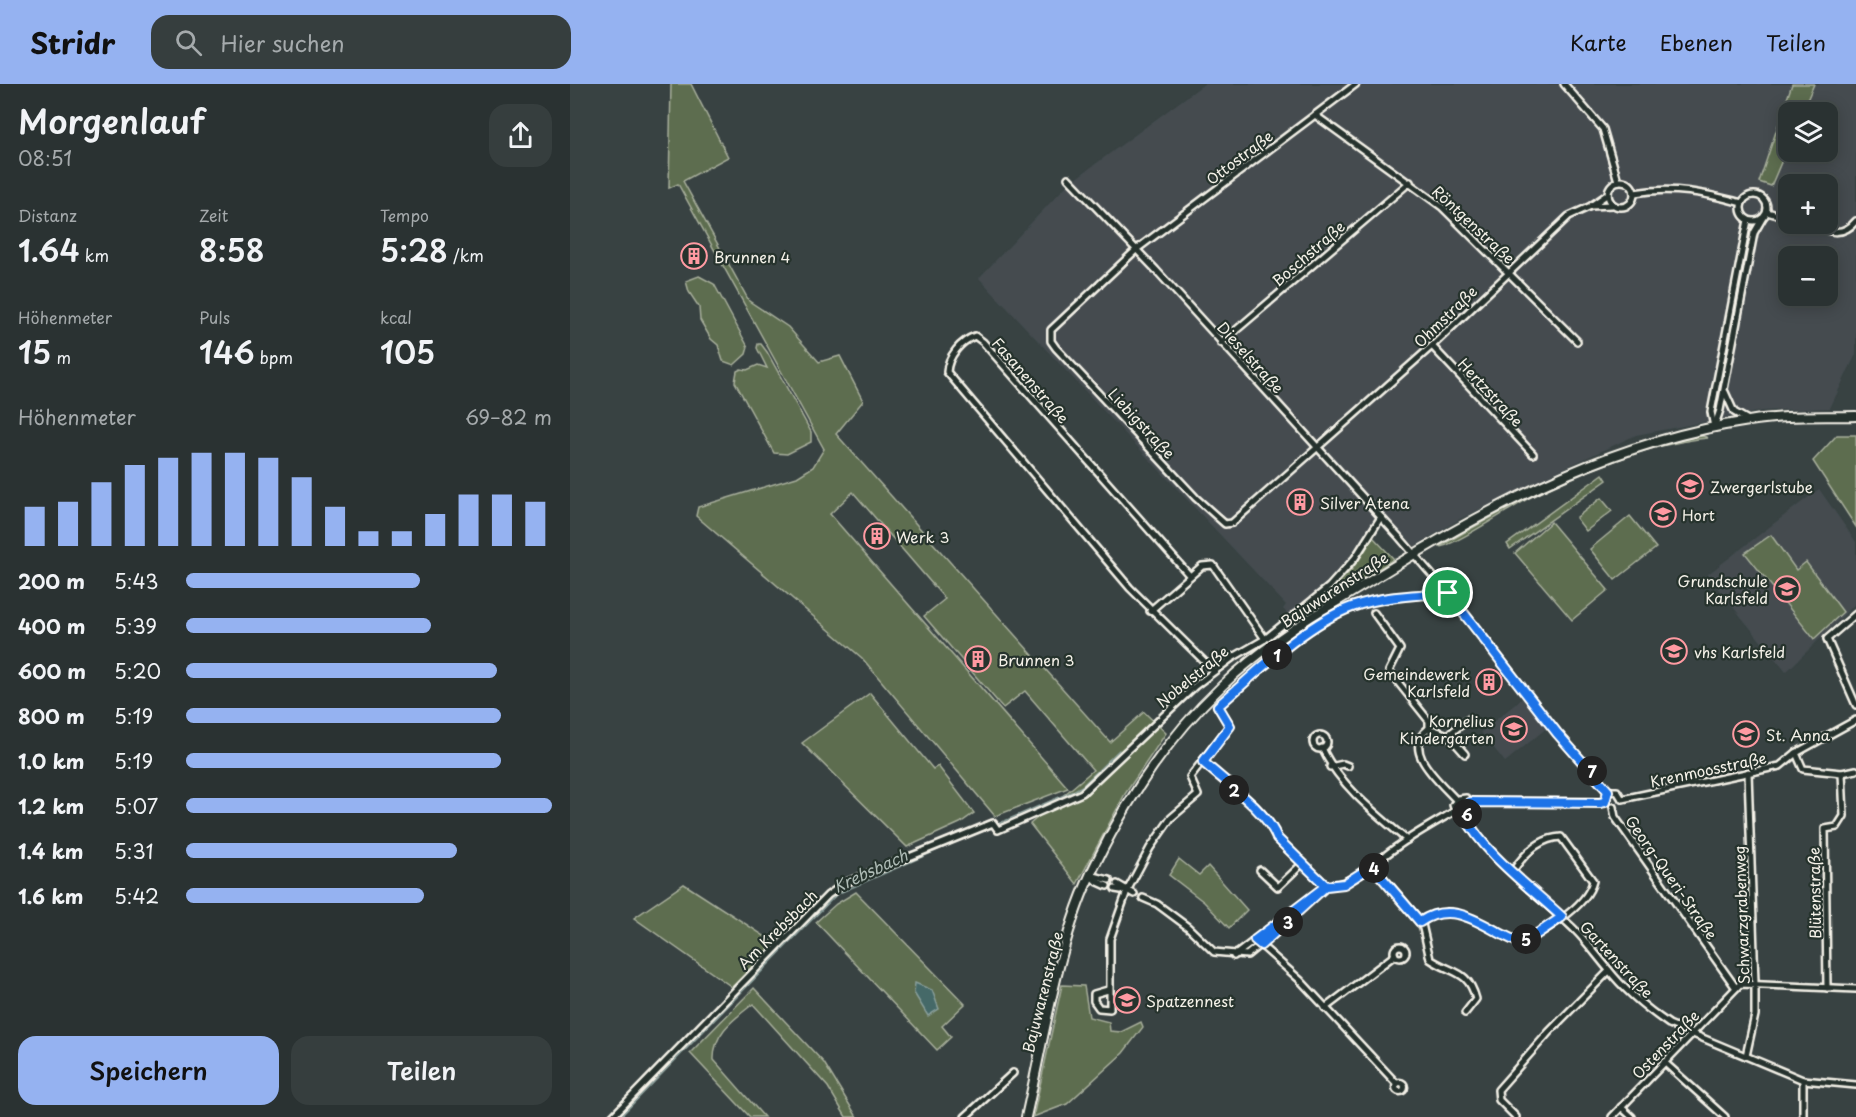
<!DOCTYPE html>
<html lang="de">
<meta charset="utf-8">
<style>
:root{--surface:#2a3232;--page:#363e3e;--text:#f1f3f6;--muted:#a5aaac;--line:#464d4d;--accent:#95b2f1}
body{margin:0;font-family:"Playpen Sans",sans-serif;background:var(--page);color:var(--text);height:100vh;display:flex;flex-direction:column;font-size:22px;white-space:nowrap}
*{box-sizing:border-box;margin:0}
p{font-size:20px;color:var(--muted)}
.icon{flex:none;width:33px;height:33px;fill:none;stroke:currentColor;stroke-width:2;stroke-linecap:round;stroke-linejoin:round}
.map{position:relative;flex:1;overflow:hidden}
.sheet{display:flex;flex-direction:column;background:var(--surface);width:570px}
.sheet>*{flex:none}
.fabs{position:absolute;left:1208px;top:18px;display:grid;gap:12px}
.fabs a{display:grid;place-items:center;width:60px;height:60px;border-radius:12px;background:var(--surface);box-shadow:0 3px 15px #0003,0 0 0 2px var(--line);font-size:30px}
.pin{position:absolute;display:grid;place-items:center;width:51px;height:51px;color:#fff;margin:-26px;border:3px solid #fff;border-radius:50%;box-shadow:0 2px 6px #0007}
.km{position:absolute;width:30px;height:30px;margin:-15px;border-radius:50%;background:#222;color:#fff;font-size:16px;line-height:30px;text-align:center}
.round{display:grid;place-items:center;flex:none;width:63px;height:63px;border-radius:18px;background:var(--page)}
.head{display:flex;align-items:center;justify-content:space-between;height:102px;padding:0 18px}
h1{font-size:33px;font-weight:600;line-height:45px}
.stats{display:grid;grid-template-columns:repeat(3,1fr);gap:9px;height:102px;padding:6px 18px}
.stats div{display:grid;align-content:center}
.stats b{font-size:30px;font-weight:600}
.stats small{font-size:16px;font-weight:400}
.stats p{font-size:16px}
.chart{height:168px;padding:12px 18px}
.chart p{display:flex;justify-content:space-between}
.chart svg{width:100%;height:108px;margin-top:6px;stroke:var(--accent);stroke-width:6}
.primary-button{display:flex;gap:12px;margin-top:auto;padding:12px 18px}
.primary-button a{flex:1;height:69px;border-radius:18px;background:var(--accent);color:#111;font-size:24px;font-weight:600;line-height:69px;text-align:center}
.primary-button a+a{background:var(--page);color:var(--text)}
ul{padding:0 18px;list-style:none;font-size:20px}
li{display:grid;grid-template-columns:96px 72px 1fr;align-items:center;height:45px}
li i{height:15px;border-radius:8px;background:var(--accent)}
header{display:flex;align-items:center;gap:36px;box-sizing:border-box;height:84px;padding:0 30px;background:var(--accent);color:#111}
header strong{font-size:28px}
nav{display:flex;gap:33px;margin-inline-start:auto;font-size:21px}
.search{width:420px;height:54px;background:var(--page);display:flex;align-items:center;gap:15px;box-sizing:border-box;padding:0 21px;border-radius:18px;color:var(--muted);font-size:22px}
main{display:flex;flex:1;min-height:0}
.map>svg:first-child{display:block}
</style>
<header>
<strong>Stridr</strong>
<div class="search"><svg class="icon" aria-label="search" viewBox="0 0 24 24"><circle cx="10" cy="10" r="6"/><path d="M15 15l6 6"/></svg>Hier suchen</div>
<nav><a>Karte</a><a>Ebenen</a><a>Teilen</a></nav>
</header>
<main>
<section class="sheet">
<div class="head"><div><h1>Morgenlauf</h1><p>08:51</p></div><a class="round"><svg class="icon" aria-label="share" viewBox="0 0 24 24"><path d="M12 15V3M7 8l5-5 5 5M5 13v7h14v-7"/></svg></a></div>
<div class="stats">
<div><p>Distanz</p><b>1.64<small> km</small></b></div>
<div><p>Zeit</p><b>8:58</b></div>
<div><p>Tempo</p><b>5:28<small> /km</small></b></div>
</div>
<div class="stats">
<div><p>Höhenmeter</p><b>15<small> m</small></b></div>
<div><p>Puls</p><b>146<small> bpm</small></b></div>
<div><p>kcal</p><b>105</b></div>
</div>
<div class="chart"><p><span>Höhenmeter</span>69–82 m</p>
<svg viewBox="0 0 160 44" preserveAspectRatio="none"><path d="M5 44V28M15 44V26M25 44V18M35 44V11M45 44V8M55 44V6M65 44V6M75 44V8M85 44V16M95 44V28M105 44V38M115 44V38M125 44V31M135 44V23M145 44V23M155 44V26"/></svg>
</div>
<ul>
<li><b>200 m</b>5:43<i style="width:64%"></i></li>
<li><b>400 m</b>5:39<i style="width:67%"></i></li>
<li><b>600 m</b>5:20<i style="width:85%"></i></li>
<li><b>800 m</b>5:19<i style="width:86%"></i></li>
<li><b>1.0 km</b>5:19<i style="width:86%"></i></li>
<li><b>1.2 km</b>5:07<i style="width:100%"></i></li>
<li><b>1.4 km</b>5:31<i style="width:74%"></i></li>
<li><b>1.6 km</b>5:42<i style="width:65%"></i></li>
</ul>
<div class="primary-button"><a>Speichern</a><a>Teilen</a></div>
</section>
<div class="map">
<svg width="1286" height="1033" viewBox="0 0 1286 1033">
<rect width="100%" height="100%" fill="#384242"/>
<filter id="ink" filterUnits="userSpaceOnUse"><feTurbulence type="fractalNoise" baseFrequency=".0167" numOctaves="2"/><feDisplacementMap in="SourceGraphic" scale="12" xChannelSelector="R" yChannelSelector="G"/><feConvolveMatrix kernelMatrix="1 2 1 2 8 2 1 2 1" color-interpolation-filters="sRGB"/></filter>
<g filter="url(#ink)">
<g fill="#444c50" fill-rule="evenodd">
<path d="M634 0H1286V270L1260 324 1192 327 1066 351 975 393 890 435 845 462 810 426 773 482 720 532 713 525 716 521 409 194 497 101ZM1218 28H1257V68H1218ZM1218 100H1257V140H1218ZM1218 172H1257V212H1218Z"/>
<polygon points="1249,405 1286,458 1286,519 1216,588 1137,491"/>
<polygon points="954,613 978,643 935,678 911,648"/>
</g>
<g fill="#5d6d4f" stroke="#a8af9c" stroke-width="1.5">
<polygon points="101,0 121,0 158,73 113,97 179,217 218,243 249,278 270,272 293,317 266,350 540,658 574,628 596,649 555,710 507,800 460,740 523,686 455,607 433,624 354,532 375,515 283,408 260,430 498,704 425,732 292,574 126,432 128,423 227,393 243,383 254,365 108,100 99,104"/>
<polygon points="1222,0 1244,0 1232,28 1218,28 1218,62 1201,102 1189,98"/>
<polygon points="129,192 144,200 178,263 176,270 164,281 153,277 148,261 141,255 130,236 129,223 119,208 116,197"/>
<polygon points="188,260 191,260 197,268 241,348 241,358 217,370 204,369 165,298 167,287 171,285 177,286 188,281 197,284 187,264"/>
<polygon points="1267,351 1286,351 1286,443 1243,377"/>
<path d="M1133 352 1138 354C1081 359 1012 387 961 413 942 423 884 462 869 463 934 425 999 391 1071 368 1091 362 1113 354 1133 352Z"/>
<polygon points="1033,390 1037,396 940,465 937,460"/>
<polygon points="1031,414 1042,427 1016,447 1006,434"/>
<polygon points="1060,432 1086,464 1045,496 1020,465"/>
<polygon points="981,438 1038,506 1002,536 945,469"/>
<polygon points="1201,451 1226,486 1236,478 1273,528 1244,555 1175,469"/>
<polygon points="802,452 824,475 743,526 783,484"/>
<polygon points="300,609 363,685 368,682 404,729 390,739 337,763 232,659"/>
<polygon points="609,775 629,791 638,782 677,826 659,844 634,818 599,791"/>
<polygon points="114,800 205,859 162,903 64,834"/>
<polygon points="286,808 395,920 372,942 381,953 367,966 246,838 266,820"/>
<polygon points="492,901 514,902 519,933 539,938 540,947 551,948 571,938 573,943 553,969 497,1020 463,1033"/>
<path d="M184 904 254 979 287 1033H276L258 1003 183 920C164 935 143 949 144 976L194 1033H180L120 969Z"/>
</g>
<polygon fill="#446968" stroke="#8a9f9b" stroke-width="1.5" points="345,899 362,906 369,925 358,932 344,909"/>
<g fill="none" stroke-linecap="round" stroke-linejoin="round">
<polyline stroke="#8a9f9b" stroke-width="1.5" points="50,1033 267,810 501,708 512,702 549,666"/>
<polyline stroke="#545c5b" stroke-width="5" stroke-dasharray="5 2.5" stroke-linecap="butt" points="801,524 804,529"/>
<g stroke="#f4f1e8" stroke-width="10">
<g id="minor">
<polyline points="786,0 567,165 481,246 481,257 486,264 626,414 655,440 662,439 862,262 999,132 1021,122 1042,121"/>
<polyline points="994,0 1033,45 1048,97"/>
<polyline points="745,31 872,123 1007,257"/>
<polyline points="498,94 586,186 830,454 888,521 987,649 1038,707"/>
<circle cx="1051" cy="110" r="13"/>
<path d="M1064 109C1103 102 1135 109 1172 119"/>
<circle cx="1184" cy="124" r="13"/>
<polyline points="1022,121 1038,110"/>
<polyline points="1197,128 1218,134"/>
<path d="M1236 140C1256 146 1271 155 1286 137"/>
<polyline points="651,259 840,98"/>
<polyline points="862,262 963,370"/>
<polyline points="1155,308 1164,328 1178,336"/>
<polyline points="1144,343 1141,328 1178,136"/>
<polyline points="1144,344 1150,326 1184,149 1192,135"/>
<path d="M620 492 413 258 405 252C391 257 378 272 377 288L560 504 644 587"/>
<polyline points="580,527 632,482 643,481 695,555"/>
<path d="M804 529 830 565 819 587 859 637V644C830 666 869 697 886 716"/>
<polyline points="1286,530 1257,555 1286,621"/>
<polyline points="859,644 878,651 895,670"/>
<polyline points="878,651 899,635"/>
<circle cx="750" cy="658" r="7"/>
<path d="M752 664C769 701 806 730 837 756"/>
<polyline points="1226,669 1233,685 1272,689 1286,686"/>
<path d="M633 678C656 699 697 725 707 754L756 802"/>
<polyline points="760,683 773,680 778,682"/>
<polyline points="1038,707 1047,707 1052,715"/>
<polyline points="1052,715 1210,682 1226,669 1286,636"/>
<polyline points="900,718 1035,718"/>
<polyline points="1043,723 1045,733 1166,904"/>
<polyline points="885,727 883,721 888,715 896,714 900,718"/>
<path d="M894 731C915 772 971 813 1005 846 1017 858 1027 872 1038 885 1055 907 1077 925 1099 940L1233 996 1286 1001"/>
<polyline points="894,731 900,726 900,718"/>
<path d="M802 781 852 840 860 875C882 890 898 885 906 915L895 929"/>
<polyline points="690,786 708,803 732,780"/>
<polyline points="520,791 526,797 537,802"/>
<polyline points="520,791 539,796"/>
<polyline points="547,800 564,810"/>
<polyline points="545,805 557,807"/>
<polyline points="573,814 587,820 618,843 644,868 677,871 724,833 728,825"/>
<path d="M850 838C884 813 914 844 946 857 971 851 1017 823 1023 797L991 753C970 754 954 770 943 787"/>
<polyline points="685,856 730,896 827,1000"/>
<circle cx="830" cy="868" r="6"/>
<path d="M664 872 756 802C788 799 803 779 828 762 846 749 866 738 885 727"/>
<polyline points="1257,904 1255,745 1267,743 1274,732 1272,689"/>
<path d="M538 906 524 910V917L529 924 540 925V855L557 807 580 764 601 734 628 711 620 693 660 642 648 622C685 590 736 540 782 523 812 512 847 511 878 509"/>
<polyline points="755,924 825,871"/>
<polyline points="1176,972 1185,931 1185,899 1178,688"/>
<polyline points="1094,978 1155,1033"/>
<circle cx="830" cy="1003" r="4.5"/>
<polyline points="1051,1023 1062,1033"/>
<polyline points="42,1033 258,811 275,799 423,739 428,746 512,709 625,602 662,574 695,555 759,503 785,474 811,433"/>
<polyline points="395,1033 443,989"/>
<polyline points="946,1033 929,1016 928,1006 979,948 1039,887"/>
<polyline points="1042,1033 1170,900 1286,905"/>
<polyline points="1233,1033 1233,996"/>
</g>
</g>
<g stroke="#f4f1e8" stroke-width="12">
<path id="secondary" d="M456 1033C474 954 489 852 525 781 557 715 599 652 652 602 702 554 765 519 823 483 934 415 1049 356 1179 337 1214 331 1250 333 1286 332"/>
</g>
<use href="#minor" stroke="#26332d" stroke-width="5"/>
<use href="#secondary" stroke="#26332d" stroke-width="8"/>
</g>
</g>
<g fill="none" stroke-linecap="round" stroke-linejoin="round" filter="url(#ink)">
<g stroke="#fff" stroke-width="12">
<path id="route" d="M878 509C847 511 812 512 782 523 735 540 685 590 648 622L660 642 633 678C655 698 697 727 707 754L756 802 691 861 685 856 756 802 774 800 802 782 850 838C884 814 915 844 946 857L964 852 992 833C959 802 915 771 894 731L900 726V718L1030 719 1035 718 1038 707 987 649 878 509"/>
</g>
<use href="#route" stroke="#1a73e8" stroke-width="8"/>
</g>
<defs>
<g id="building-ring" transform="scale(1.35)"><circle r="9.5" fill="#26332d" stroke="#ff9aa2" stroke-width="1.5"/><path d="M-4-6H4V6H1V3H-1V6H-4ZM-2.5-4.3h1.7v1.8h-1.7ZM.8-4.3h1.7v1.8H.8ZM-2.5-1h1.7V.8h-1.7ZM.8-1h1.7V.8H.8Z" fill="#ff9aa2"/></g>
<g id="school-ring" transform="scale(1.35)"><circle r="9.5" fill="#26332d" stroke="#ff9aa2" stroke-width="1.5"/><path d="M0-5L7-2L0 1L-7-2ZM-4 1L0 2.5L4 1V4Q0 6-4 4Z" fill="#ff9aa2"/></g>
</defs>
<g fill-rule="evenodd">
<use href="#building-ring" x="124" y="172"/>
<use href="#school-ring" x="1120" y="402"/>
<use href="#building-ring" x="730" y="418"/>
<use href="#school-ring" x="1093" y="430"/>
<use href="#building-ring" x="307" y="452"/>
<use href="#school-ring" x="1217" y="505"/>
<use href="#school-ring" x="1104" y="567"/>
<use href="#building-ring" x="408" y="575"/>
<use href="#building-ring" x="919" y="598"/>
<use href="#school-ring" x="944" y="645"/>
<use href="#school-ring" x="1176" y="650"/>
<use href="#school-ring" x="557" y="916"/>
</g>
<g text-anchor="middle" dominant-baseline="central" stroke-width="4.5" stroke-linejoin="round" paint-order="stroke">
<g font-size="15" fill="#f4f1e8" stroke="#26332d">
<text transform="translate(669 73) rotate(-37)">Ottostraße</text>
<text transform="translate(904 140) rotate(43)">Röntgenstraße</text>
<text transform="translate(738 169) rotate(-41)">Boschstraße</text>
<text transform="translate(875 232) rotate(-44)">Ohmstraße</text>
<text transform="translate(681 273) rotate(48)">Dieselstraße</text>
<text transform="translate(461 296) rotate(49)">Fasanenstraße</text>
<text transform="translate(921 308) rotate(47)">Hertzstraße</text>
<text transform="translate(572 339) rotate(47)">Liebigstraße</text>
<text transform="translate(764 505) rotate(-33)">Bajuwarenstraße</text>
<text transform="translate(622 592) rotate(-39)">Nobelstraße</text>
<text transform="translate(1138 685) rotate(-12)">Krenmoosstraße</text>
<text transform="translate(1102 793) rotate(55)">Georg-Queri-Straße</text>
<text transform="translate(1244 809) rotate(-91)">Blütenstraße</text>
<text transform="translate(1171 831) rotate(-92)">Schwarzgrabenweg</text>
<text transform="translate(207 845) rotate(-45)">Am Krebsbach</text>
<text transform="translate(1047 875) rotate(47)">Gartenstraße</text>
<text transform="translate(472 908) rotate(-76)">Bajuwarenstraße</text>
<text transform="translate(1095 960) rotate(-46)">Ostenstraße</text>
</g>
<g font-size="15" fill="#f4f1e8" stroke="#26332d" text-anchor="start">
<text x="144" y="172">Brunnen 4</text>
<text x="1140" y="402">Zwergerlstube</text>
<text x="750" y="418">Silver Atena</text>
<text x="1112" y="430">Hort</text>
<text x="326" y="452">Werk 3</text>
<text x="1198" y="496" text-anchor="end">Grundschule<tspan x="1198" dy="17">Karlsfeld</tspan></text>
<text x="1124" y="567">vhs Karlsfeld</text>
<text x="428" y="575">Brunnen 3</text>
<text x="900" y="589" text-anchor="end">Gemeindewerk<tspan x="900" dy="17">Karlsfeld</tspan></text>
<text x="924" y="636" text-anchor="end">Kornelius<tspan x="924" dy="17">Kindergarten</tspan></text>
<text x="1196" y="650">St. Anna</text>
<text x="576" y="916">Spatzennest</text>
</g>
<g font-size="16" font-style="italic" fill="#aebbb5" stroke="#26332d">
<text transform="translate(300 786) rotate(-25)">Krebsbach</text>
</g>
</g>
</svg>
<div class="fabs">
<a><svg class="icon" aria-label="layers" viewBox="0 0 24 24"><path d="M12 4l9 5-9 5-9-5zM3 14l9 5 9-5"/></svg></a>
<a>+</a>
<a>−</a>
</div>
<div class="pin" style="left:878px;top:509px;background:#1e9e55"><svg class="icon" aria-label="arrive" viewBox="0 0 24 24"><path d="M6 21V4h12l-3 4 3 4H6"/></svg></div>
<b class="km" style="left:707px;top:571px">1</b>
<b class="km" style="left:664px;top:706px">2</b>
<b class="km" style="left:718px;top:838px">3</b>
<b class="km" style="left:804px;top:784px">4</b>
<b class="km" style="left:956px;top:855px">5</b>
<b class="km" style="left:897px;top:730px">6</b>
<b class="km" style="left:1022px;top:687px">7</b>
</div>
</main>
